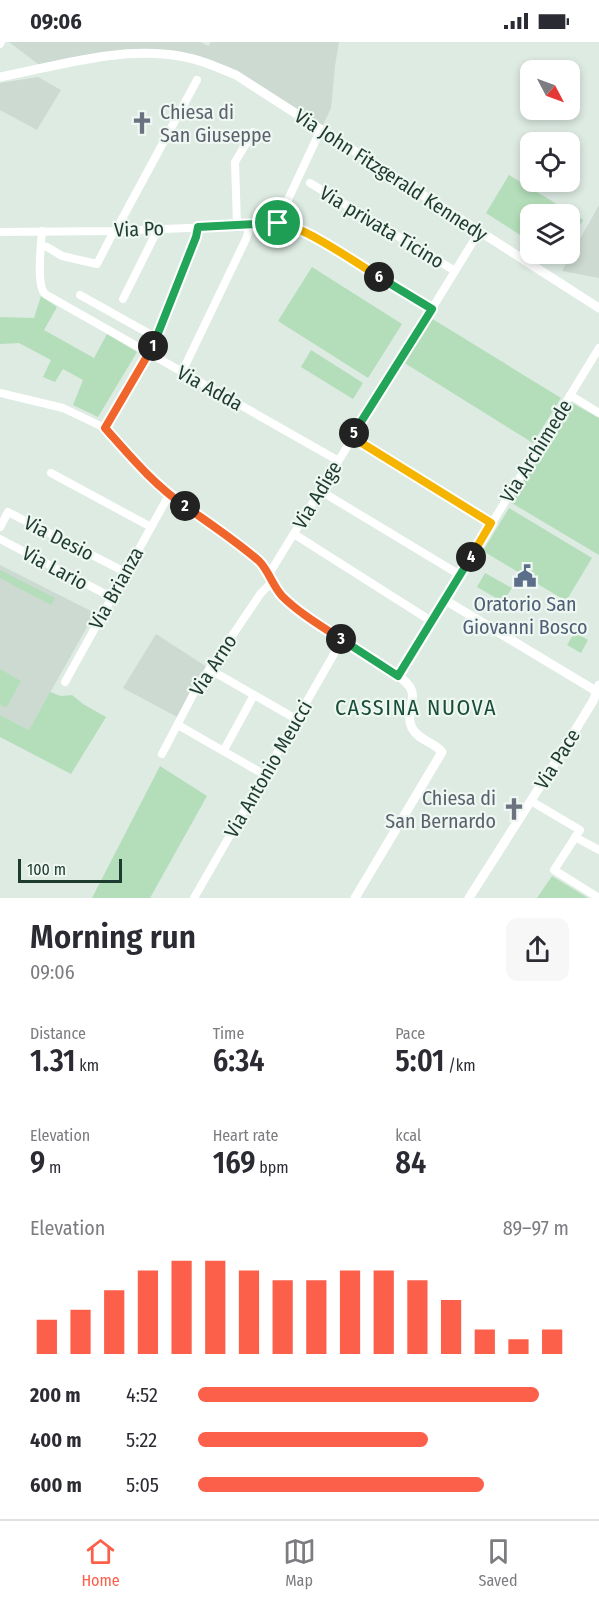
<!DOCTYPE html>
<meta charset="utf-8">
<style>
:root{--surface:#fff;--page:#f7f7f7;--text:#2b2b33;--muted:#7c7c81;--line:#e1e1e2;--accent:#fc604a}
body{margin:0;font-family:"Fira Sans Condensed",sans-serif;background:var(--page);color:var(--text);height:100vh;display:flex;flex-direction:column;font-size:22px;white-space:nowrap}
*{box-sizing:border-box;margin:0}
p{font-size:20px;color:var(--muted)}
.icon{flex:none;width:33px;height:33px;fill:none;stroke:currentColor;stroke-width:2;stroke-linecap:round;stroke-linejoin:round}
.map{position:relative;height:856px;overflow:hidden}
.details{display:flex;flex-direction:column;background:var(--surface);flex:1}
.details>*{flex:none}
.needle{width:39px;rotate:131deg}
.fabs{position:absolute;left:520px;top:18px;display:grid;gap:12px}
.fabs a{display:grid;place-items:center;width:60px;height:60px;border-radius:12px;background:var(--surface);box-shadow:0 3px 9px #0003;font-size:30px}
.scale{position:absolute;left:18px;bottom:15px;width:104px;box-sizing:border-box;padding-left:6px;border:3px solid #1e3b30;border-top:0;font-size:16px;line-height:21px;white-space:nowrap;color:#1e3b30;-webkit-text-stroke:4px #eef7f1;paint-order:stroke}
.pin{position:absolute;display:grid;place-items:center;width:51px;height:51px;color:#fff;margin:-26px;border:3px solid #fff;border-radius:50%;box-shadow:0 2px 6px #0007}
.km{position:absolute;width:30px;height:30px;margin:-15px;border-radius:50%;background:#222;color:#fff;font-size:16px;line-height:30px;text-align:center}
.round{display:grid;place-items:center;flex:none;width:63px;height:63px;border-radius:12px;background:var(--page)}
.head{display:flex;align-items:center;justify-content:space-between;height:102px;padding:0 30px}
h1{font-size:33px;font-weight:600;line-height:45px}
.figures{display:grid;grid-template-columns:repeat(3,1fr);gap:9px;height:102px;padding:6px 30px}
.figures div{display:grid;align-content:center}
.figures b{font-size:30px;font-weight:600}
.figures small{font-size:16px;font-weight:400}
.figures p{font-size:16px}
.chart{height:168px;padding:12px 30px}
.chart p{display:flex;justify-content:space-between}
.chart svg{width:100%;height:108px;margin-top:6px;stroke:var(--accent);stroke-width:6}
ul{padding:0 30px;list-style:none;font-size:20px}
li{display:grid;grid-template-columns:96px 72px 1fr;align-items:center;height:45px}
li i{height:15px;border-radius:8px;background:var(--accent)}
.status{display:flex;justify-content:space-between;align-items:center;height:42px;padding:0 30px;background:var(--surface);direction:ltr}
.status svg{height:16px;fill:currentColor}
.tabs{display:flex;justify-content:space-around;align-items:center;height:84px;border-top:2px solid var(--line);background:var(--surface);font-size:16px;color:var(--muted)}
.tabs a{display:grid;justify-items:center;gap:3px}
.tabs .on{color:var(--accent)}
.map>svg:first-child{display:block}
</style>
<div class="status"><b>09:06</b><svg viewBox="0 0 49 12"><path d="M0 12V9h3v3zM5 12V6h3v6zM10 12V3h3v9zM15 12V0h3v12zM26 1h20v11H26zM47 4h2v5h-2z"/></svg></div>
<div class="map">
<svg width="599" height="856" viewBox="0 0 599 856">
<rect width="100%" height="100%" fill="#ddebe3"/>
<g fill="#ccdad2">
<polygon points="9,0 201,0 208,4 211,0 339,0 335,24 331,66 321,87 205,20 148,10 42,25"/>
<polygon points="38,35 61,48 37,88 0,68 0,41"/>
<polygon points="599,163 599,236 562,229 589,181"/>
<polygon points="0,523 95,571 29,688 0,673"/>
<polygon points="156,592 207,625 179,676 123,646"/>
</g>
<g fill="#b4deba">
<polygon points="509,133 583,178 570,199 570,172 531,172 531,200 486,171"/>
<polygon points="312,225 402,282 368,336 278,279"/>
<polygon points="41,254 57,265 44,288 94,316 107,292 137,310 98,375 73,363 83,338 63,327 55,340 43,335 51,318 19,301 0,302 0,275 34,276"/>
<polygon points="431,276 561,356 533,401 403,320"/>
<polygon points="311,308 363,341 353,357 301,325"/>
<polygon points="572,361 599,376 599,513 510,460"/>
<polygon points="509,466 592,516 566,559 483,509"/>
<polygon points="0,528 55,556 51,563 0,536"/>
<polygon points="485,531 512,546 503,560 477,545"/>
<polygon points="575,590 588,598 581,611 567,603"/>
<polygon points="0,627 21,639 6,666 0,662"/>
<polygon points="50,650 61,654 72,653 83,662 106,675 71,732 0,695 0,673 29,688"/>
<polygon points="160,724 207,754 150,856 92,856"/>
<polygon points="552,834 588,856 537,856"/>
</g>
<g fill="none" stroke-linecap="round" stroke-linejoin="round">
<g stroke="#fff" stroke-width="8">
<polyline points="0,2 1,0"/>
<polyline points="310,141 455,229"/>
<polyline points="277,181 321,87"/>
<polyline points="237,183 235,120 253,90"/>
<polyline points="116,188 197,38"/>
<path d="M42 189C41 203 36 243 45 252L337 418"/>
<polyline points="0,190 114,189 285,182 311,194 432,267"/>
<polyline points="41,204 47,205 62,214 97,222 114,189"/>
<polyline points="80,253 157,296"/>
<polyline points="123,257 158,187"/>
<polyline points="182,330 246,197 251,182"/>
<polyline points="0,351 63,366 105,386 140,424 169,453 244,506 261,521 281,553 299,568 398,634"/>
<polyline points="570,353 599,371"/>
<polyline points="105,386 149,312 196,195 198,185"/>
<polyline points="352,395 491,481"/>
<polyline points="51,431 151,485"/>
<polyline points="319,448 460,533"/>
<polyline points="0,485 8,470 125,530"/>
<polyline points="294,492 431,579"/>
<polyline points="0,497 111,555"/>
<polyline points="269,532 479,190"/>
<polyline points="445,558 599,306"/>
<polyline points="209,627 296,677"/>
<polyline points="65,640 169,453"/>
<polyline points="178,683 265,733"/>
<polyline points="224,708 254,653"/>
<polyline points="162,712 196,647 261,551 272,540"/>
<polyline points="531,759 580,788 554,828 599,856"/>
<polyline points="575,795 599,808"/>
<polyline points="194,856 342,598"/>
</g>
<g stroke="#fff" stroke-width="9">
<path d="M0 35C58 24 120 4 179 14 199 17 217 25 236 33L599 266"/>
<path d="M355 856 442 710C434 700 418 698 412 686 402 665 427 653 398 634L445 558 596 649"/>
<polyline points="469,856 565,705 593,659 599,643"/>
</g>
</g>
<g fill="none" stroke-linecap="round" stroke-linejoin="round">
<g stroke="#fff" stroke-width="12">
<polyline id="split-1" points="153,304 196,195 198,185 278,181"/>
</g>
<g stroke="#fff" stroke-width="12">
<path id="split-2" d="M153 304 105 386C130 414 154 443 185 464"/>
</g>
<g stroke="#fff" stroke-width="12">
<path id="split-3" d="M185 464C210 482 236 499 259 519 269 529 272 543 282 554 299 571 321 584 341 597"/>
</g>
<g stroke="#fff" stroke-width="12">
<polyline id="split-4" points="341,597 398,634 471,515"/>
</g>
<g stroke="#fff" stroke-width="12">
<polyline id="split-5" points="354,391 352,395 491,481 471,515"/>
</g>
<g stroke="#fff" stroke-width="12">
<polyline id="split-6" points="354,391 432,267 379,235"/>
</g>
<g stroke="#fff" stroke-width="12">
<path id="split-7" d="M278 181C304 184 355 220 379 235"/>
</g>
<use href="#split-1" stroke="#22a559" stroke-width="8"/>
<use href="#split-2" stroke="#f0652b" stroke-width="8"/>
<use href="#split-3" stroke="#f0652b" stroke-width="8"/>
<use href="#split-4" stroke="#22a559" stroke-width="8"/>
<use href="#split-5" stroke="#f5b400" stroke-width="8"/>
<use href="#split-6" stroke="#22a559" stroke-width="8"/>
<use href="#split-7" stroke="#f5b400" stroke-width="8"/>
</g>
<defs>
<g id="church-bare" transform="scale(1.8)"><path d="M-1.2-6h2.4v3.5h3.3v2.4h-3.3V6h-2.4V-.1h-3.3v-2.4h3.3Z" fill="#6b7280" stroke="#eef7f1" stroke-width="2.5" paint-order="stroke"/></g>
<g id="civic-bare" transform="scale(1.8)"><path d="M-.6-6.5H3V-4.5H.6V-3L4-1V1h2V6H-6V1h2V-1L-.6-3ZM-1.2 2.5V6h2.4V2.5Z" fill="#5c6f8a" stroke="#eef7f1" stroke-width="2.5" paint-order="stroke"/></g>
</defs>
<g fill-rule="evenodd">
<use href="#church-bare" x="142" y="81"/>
<use href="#civic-bare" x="525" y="534"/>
<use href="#church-bare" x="514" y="767"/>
</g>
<g text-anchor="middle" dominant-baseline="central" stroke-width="4.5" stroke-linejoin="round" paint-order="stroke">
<g font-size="20" fill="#5b616d" stroke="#eef7f1" text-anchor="start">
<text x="160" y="70">Chiesa di<tspan x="160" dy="23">San Giuseppe</tspan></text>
<text x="496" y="756" text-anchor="end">Chiesa di<tspan x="496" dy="23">San Bernardo</tspan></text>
</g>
<g font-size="20" fill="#1e3b30" stroke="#eef7f1">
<text transform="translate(391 133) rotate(33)">Via John Fitzgerald Kennedy</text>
<text transform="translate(382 185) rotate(31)">Via privata Ticino</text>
<text transform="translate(139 187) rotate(-2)">Via Po</text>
<text transform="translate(210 346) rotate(29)">Via Adda</text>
<text transform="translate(536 409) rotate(-58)">Via Archimede</text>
<text transform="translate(317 453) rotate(-59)">Via Adige</text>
<text transform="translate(59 496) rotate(27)">Via Desio</text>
<text transform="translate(55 526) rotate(28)">Via Lario</text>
<text transform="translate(116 546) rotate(-61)">Via Brianza</text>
<text transform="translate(213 623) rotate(-57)">Via Arno</text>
<text transform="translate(557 717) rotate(-58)">Via Pace</text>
<text transform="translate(268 727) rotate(-60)">Via Antonio Meucci</text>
</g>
<g font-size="20" fill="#4e5e75" stroke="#eef7f1">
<text x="525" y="562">Oratorio San<tspan x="525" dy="23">Giovanni Bosco</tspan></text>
</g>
<g font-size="22" letter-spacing="1.5" fill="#194e3a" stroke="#eef7f1">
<text x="416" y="665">CASSINA NUOVA</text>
</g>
</g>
</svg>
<div class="fabs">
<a><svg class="needle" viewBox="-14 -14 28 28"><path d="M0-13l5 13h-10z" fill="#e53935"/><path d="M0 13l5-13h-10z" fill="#7c7c81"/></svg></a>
<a><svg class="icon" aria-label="locate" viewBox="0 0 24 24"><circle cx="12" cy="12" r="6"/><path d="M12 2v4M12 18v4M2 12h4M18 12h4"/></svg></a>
<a><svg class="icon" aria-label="layers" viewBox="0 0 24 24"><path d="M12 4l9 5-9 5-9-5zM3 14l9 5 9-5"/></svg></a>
</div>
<div class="scale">100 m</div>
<div class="pin" style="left:278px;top:181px;background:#1e9e55"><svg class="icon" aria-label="arrive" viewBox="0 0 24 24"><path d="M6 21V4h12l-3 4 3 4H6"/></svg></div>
<b class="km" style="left:153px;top:304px">1</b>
<b class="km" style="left:185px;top:464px">2</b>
<b class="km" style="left:341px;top:597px">3</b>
<b class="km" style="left:471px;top:515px">4</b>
<b class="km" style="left:354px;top:391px">5</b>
<b class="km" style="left:379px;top:235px">6</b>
</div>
<section class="details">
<div class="head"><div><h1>Morning run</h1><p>09:06</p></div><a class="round"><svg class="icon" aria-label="share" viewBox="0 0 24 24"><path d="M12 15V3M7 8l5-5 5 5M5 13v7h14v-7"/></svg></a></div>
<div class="figures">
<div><p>Distance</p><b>1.31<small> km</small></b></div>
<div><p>Time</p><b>6:34</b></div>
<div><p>Pace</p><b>5:01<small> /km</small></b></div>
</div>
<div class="figures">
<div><p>Elevation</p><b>9<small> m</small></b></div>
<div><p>Heart rate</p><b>169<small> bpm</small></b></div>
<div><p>kcal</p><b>84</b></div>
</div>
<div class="chart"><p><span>Elevation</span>89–97 m</p>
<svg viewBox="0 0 160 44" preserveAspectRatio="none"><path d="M5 44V30M15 44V26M25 44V18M35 44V10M45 44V6M55 44V6M65 44V10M75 44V14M85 44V14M95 44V10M105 44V10M115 44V14M125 44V22M135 44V34M145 44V38M155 44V34"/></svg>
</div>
<ul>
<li><b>200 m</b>4:52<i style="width:92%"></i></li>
<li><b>400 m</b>5:22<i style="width:62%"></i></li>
<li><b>600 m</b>5:05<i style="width:77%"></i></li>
</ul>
</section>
<nav class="tabs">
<a class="on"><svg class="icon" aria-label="home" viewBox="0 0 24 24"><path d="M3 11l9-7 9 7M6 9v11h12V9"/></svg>Home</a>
<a><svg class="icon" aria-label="map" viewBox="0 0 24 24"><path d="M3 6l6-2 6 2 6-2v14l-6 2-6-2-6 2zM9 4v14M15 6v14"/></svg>Map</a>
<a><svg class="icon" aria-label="saved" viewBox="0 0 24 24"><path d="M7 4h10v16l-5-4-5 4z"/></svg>Saved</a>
</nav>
